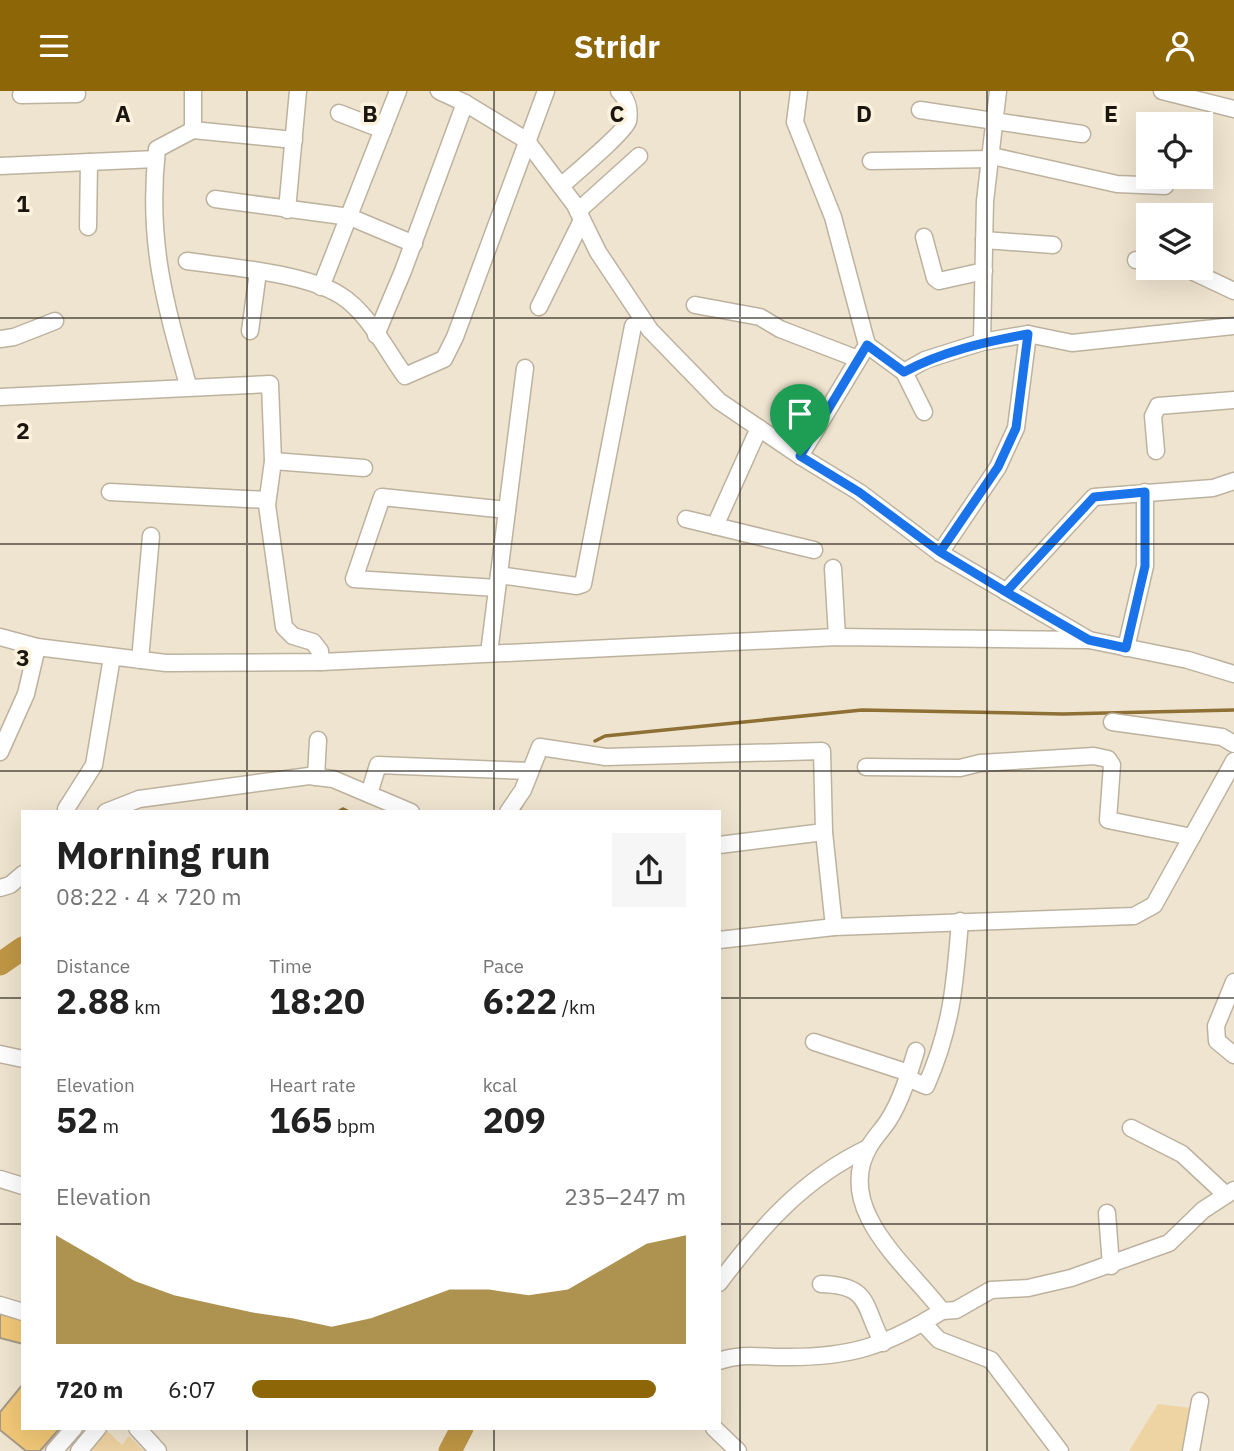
<!DOCTYPE html>
<meta charset="utf-8">
<style>
:root{--surface:#fff;--page:#f6f6f6;--text:#222;--muted:#767676;--accent:#8c6607}
body{margin:0;font-family:"IBM Plex Sans",sans-serif;background:var(--page);color:var(--text);height:100vh;display:flex;flex-direction:column;font-size:26px;white-space:nowrap}
*{box-sizing:border-box;margin:0}
p{font-size:23px;color:var(--muted)}
.icon{flex:none;width:38px;height:38px;fill:none;stroke:currentColor;stroke-width:2;stroke-linecap:round;stroke-linejoin:round}
.map{position:relative;flex:1;overflow:hidden}
.panel{position:absolute;left:21px;top:719px;width:700px;height:620px;display:flex;flex-direction:column;background:var(--surface);border-radius:0px;box-shadow:0 7px 28px #0002}
.panel>*{flex:none}
.buttons{position:absolute;left:1136px;top:21px;display:grid;gap:14px}
.buttons a{display:grid;place-items:center;width:77px;height:77px;border-radius:0px;background:var(--surface);box-shadow:0 7px 28px #0002;font-size:35px}
.pin{position:absolute;display:grid;place-items:center;width:60px;height:60px;color:#fff;margin:-72px -30px;border-radius:50% 50% 50% 0;rotate:-45deg;box-shadow:0 0 7px #0007}
.pin .icon{rotate:45deg}
.round{display:grid;place-items:center;flex:none;width:74px;height:74px;border-radius:0px;background:var(--page)}
.summary{display:flex;align-items:center;justify-content:space-between;height:119px;padding:0 35px}
h1{font-size:38px;font-weight:700;line-height:52px}
.figures{display:grid;grid-template-columns:repeat(3,1fr);gap:10px;height:119px;padding:7px 35px}
.figures div{display:grid;align-content:center}
.figures b{font-size:35px;font-weight:700}
.figures small{font-size:19px;font-weight:400}
.figures p{font-size:19px}
.chart{height:196px;padding:14px 35px}
.chart p{display:flex;justify-content:space-between}
.chart svg{width:100%;height:126px;margin-top:7px;fill:var(--accent);opacity:.7}
ul{padding:0 35px;list-style:none;font-size:23px}
li{display:grid;grid-template-columns:112px 84px 1fr;align-items:center;height:52px}
li i{height:18px;border-radius:9px;background:var(--accent)}
header{display:flex;justify-content:space-between;align-items:center;height:91px;padding:0 35px;background:var(--accent);color:#fff;font-size:32px;font-weight:700}
.map>svg:first-child{display:block}
</style>
<header><svg class="icon" aria-label="menu" viewBox="0 0 24 24"><path d="M4 6h16M4 12h16M4 18h16"/></svg>Stridr<svg class="icon" aria-label="person" viewBox="0 0 24 24"><circle cx="12" cy="8" r="4"/><path d="M4 21q1-7 8-7t8 7"/></svg></header>
<div class="map">
<svg width="1234" height="1360" viewBox="0 0 1234 1360">
<rect width="100%" height="100%" fill="#efe4cf"/>
<g fill="#efd4a3">
<polygon points="1158,1313 1199,1318 1197,1360 1129,1360"/>
<polygon points="105,1338 122,1354 129,1345 144,1360 89,1360"/>
</g>
<g fill="none" stroke-linecap="round" stroke-linejoin="round">
<g stroke="#8e7034" stroke-width="3.5">
<polyline points="595,650 605,645 862,619 1063,623 1234,619"/>
<polyline points="338,721 343,718 349,721"/>
<polyline points="518,721 523,712"/>
</g>
<g stroke="#bf9644" stroke-width="23">
<polyline points="0,873 23,857"/>
<polyline points="450,1360 462,1337"/>
</g>
</g>
<g fill="#f2c877" stroke="#a59a87" stroke-width="2">
<polygon points="0,1223 23,1229 23,1253 0,1247"/>
<polygon points="23,1293 23,1337 60,1337 40,1360 26,1360 0,1339 0,1321"/>
</g>
<g fill="none" stroke-linecap="round" stroke-linejoin="round">
<g stroke="#bdb29f" stroke-width="19">
<g id="minor">
<polyline points="439,0 465,12 526,49 575,114 598,161 650,239 719,310 800,365 859,401 940,462 1089,549 1188,569 1234,583"/>
<polyline points="799,0 795,31 833,126 867,254 904,281 925,269 982,251 1028,243 1072,252 1234,235"/>
<polyline points="1162,0 1234,18"/>
<polyline points="21,4 77,3"/>
<polyline points="920,19 1082,43"/>
<polyline points="339,22 383,39"/>
<polyline points="193,39 193,0"/>
<polyline points="992,65 1117,93 1165,95 1167,86"/>
<polyline points="871,70 991,68"/>
<polyline points="0,75 156,68"/>
<path d="M561 95C572 85 625 41 628 30 630 19 627 8 619 0"/>
<polyline points="215,108 350,126 414,153"/>
<polyline points="287,119 298,0"/>
<polyline points="578,120 639,65"/>
<polyline points="88,136 89,71"/>
<polyline points="924,146 935,187 939,190 984,180"/>
<polyline points="984,149 1053,154"/>
<polyline points="1136,169 1148,170"/>
<path d="M187 170C229 176 304 182 340 204 368 221 386 259 405 285L444 268 455 246 546 0"/>
<polyline points="1185,177 1234,200"/>
<polyline points="321,196 398,0"/>
<polyline points="695,214 760,226 780,238 858,268"/>
<polyline points="539,216 582,129"/>
<polyline points="250,240 258,181"/>
<polyline points="376,244 403,180 465,12"/>
<polyline points="0,248 14,246 55,230"/>
<polyline points="982,251 985,110 998,0"/>
<polyline points="904,281 924,321"/>
<path d="M188 294C164 209 147 149 157 58L193 39 294 49"/>
<polyline points="0,306 270,293 273,370 267,414 284,536 293,545 313,551 320,560 321,571"/>
<polyline points="1156,360 1153,325 1158,315 1234,309"/>
<polyline points="800,365 864,259"/>
<polyline points="273,370 364,377"/>
<polyline points="110,401 267,409"/>
<polyline points="686,428 814,459"/>
<polyline points="715,435 759,337"/>
<polyline points="940,462 998,376 1016,337 1028,243"/>
<polyline points="833,477 837,546"/>
<polyline points="499,484 577,495 583,493 633,235"/>
<polyline points="497,497 354,488 382,406 507,419"/>
<polyline points="1006,501 1094,406 1213,397 1234,390"/>
<polyline points="0,546 37,556 166,572 321,571 837,546 1089,549"/>
<polyline points="1126,557 1145,475 1145,401"/>
<polyline points="489,562 525,277"/>
<polyline points="140,569 151,445"/>
<polyline points="1112,631 1222,646 1234,653"/>
<polyline points="0,661 26,603 37,556"/>
<polyline points="866,676 960,677 980,672 1094,665 1108,668 1112,674 1108,729 1192,746"/>
<polyline points="316,686 318,649"/>
<polyline points="369,703 378,674 530,680"/>
<polyline points="66,718 94,674 112,566"/>
<polyline points="106,721 139,708 309,685 333,688 411,721"/>
<polyline points="508,721 523,699 540,656 606,666 822,660 824,741 834,836"/>
<polyline points="719,754 824,741"/>
<polyline points="0,797 10,794 23,783"/>
<polyline points="719,849 834,836 1134,825 1154,814 1234,670"/>
<polyline points="1234,891 1216,935 1217,950 1234,964"/>
<polyline points="814,951 909,982"/>
<path d="M916 960C909 983 901 1010 888 1030 882 1039 874 1047 869 1056 833 1118 908 1175 942 1220L956 1219 991 1199 1028 1197 1071 1187 1169 1152 1203 1119 1234 1099"/>
<polyline points="0,963 23,968"/>
<path d="M907 987 926 995C952 936 955 893 960 830"/>
<polyline points="1131,1037 1182,1063 1226,1104"/>
<polyline points="0,1088 23,1095"/>
<polyline points="1107,1122 1111,1175"/>
<path d="M719 1192C761 1136 804 1087 868 1057"/>
<path d="M821 1193C873 1194 863 1218 883 1252"/>
<polyline points="0,1214 23,1221"/>
<polyline points="923,1232 939,1249 991,1269 1060,1360"/>
<path d="M719 1270C741 1262 760 1266 783 1266 850 1267 886 1255 942 1220"/>
<polyline points="137,1337 158,1360"/>
<polyline points="714,1337 738,1360"/>
<polyline points="54,1360 74,1337"/>
<polyline points="79,1360 98,1337"/>
<polyline points="1191,1360 1200,1310"/>
</g>
</g>
<use href="#minor" stroke="#fff" stroke-width="16"/>
</g>
<g fill="none" stroke-linecap="round" stroke-linejoin="round">
<g stroke="#fff" stroke-width="14">
<path id="route" d="M800 365 859 401 940 461 1006 501 1089 549 1126 557 1145 475V401L1094 406 1006 501 940 461 998 376 1016 337 1028 243C985 251 943 260 904 281L867 254 800 365"/>
</g>
<use href="#route" stroke="#1a73e8" stroke-width="9"/>
</g>
<path fill="none" stroke="#1a160f" stroke-width="2" stroke-opacity="0.55" d="M247 0V721M494 0V721M740 0V1360M987 0V1360M0 227H1234M0 453H1234M0 680H1234M0 907H23M719 907H1234M0 1133H23M719 1133H1234M247 1337V1360M494 1337V1360"/>
<g font-size="23" text-anchor="middle" font-weight="bold" fill="#1a160f" stroke="#fcf1dc" stroke-width="7" stroke-linejoin="round" paint-order="stroke">
<text x="123" y="31">A</text>
<text x="370" y="31">B</text>
<text x="617" y="31">C</text>
<text x="864" y="31">D</text>
<text x="1111" y="31">E</text>
<text x="23" y="121">1</text>
<text x="23" y="348">2</text>
<text x="23" y="575">3</text>
</g>
</svg>
<div class="buttons">
<a><svg class="icon" aria-label="locate" viewBox="0 0 24 24"><circle cx="12" cy="12" r="6"/><path d="M12 2v4M12 18v4M2 12h4M18 12h4"/></svg></a>
<a><svg class="icon" aria-label="layers" viewBox="0 0 24 24"><path d="M12 4l9 5-9 5-9-5zM3 14l9 5 9-5"/></svg></a>
</div>
<div class="pin" style="left:800px;top:365px;background:#1e9e55"><svg class="icon" aria-label="arrive" viewBox="0 0 24 24"><path d="M6 21V4h12l-3 4 3 4H6"/></svg></div>
<section class="panel">
<div class="summary"><div><h1>Morning run</h1><p>08:22 · 4 × 720 m</p></div><a class="round"><svg class="icon" aria-label="share" viewBox="0 0 24 24"><path d="M12 15V3M7 8l5-5 5 5M5 13v7h14v-7"/></svg></a></div>
<div class="figures">
<div><p>Distance</p><b>2.88<small> km</small></b></div>
<div><p>Time</p><b>18:20</b></div>
<div><p>Pace</p><b>6:22<small> /km</small></b></div>
</div>
<div class="figures">
<div><p>Elevation</p><b>52<small> m</small></b></div>
<div><p>Heart rate</p><b>165<small> bpm</small></b></div>
<div><p>kcal</p><b>209</b></div>
</div>
<div class="chart"><p><span>Elevation</span>235–247 m</p>
<svg viewBox="0 0 160 44" preserveAspectRatio="none"><path d="M0 44V6L10 14L20 22L30 27L40 30L50 33L60 35L70 38L80 35L90 30L100 25L110 25L120 27L130 25L140 17L150 9L160 6V44z"/></svg>
</div>
<ul>
<li><b>720 m</b>6:07<i style="width:93%"></i></li>
</ul>
</section>
</div>
